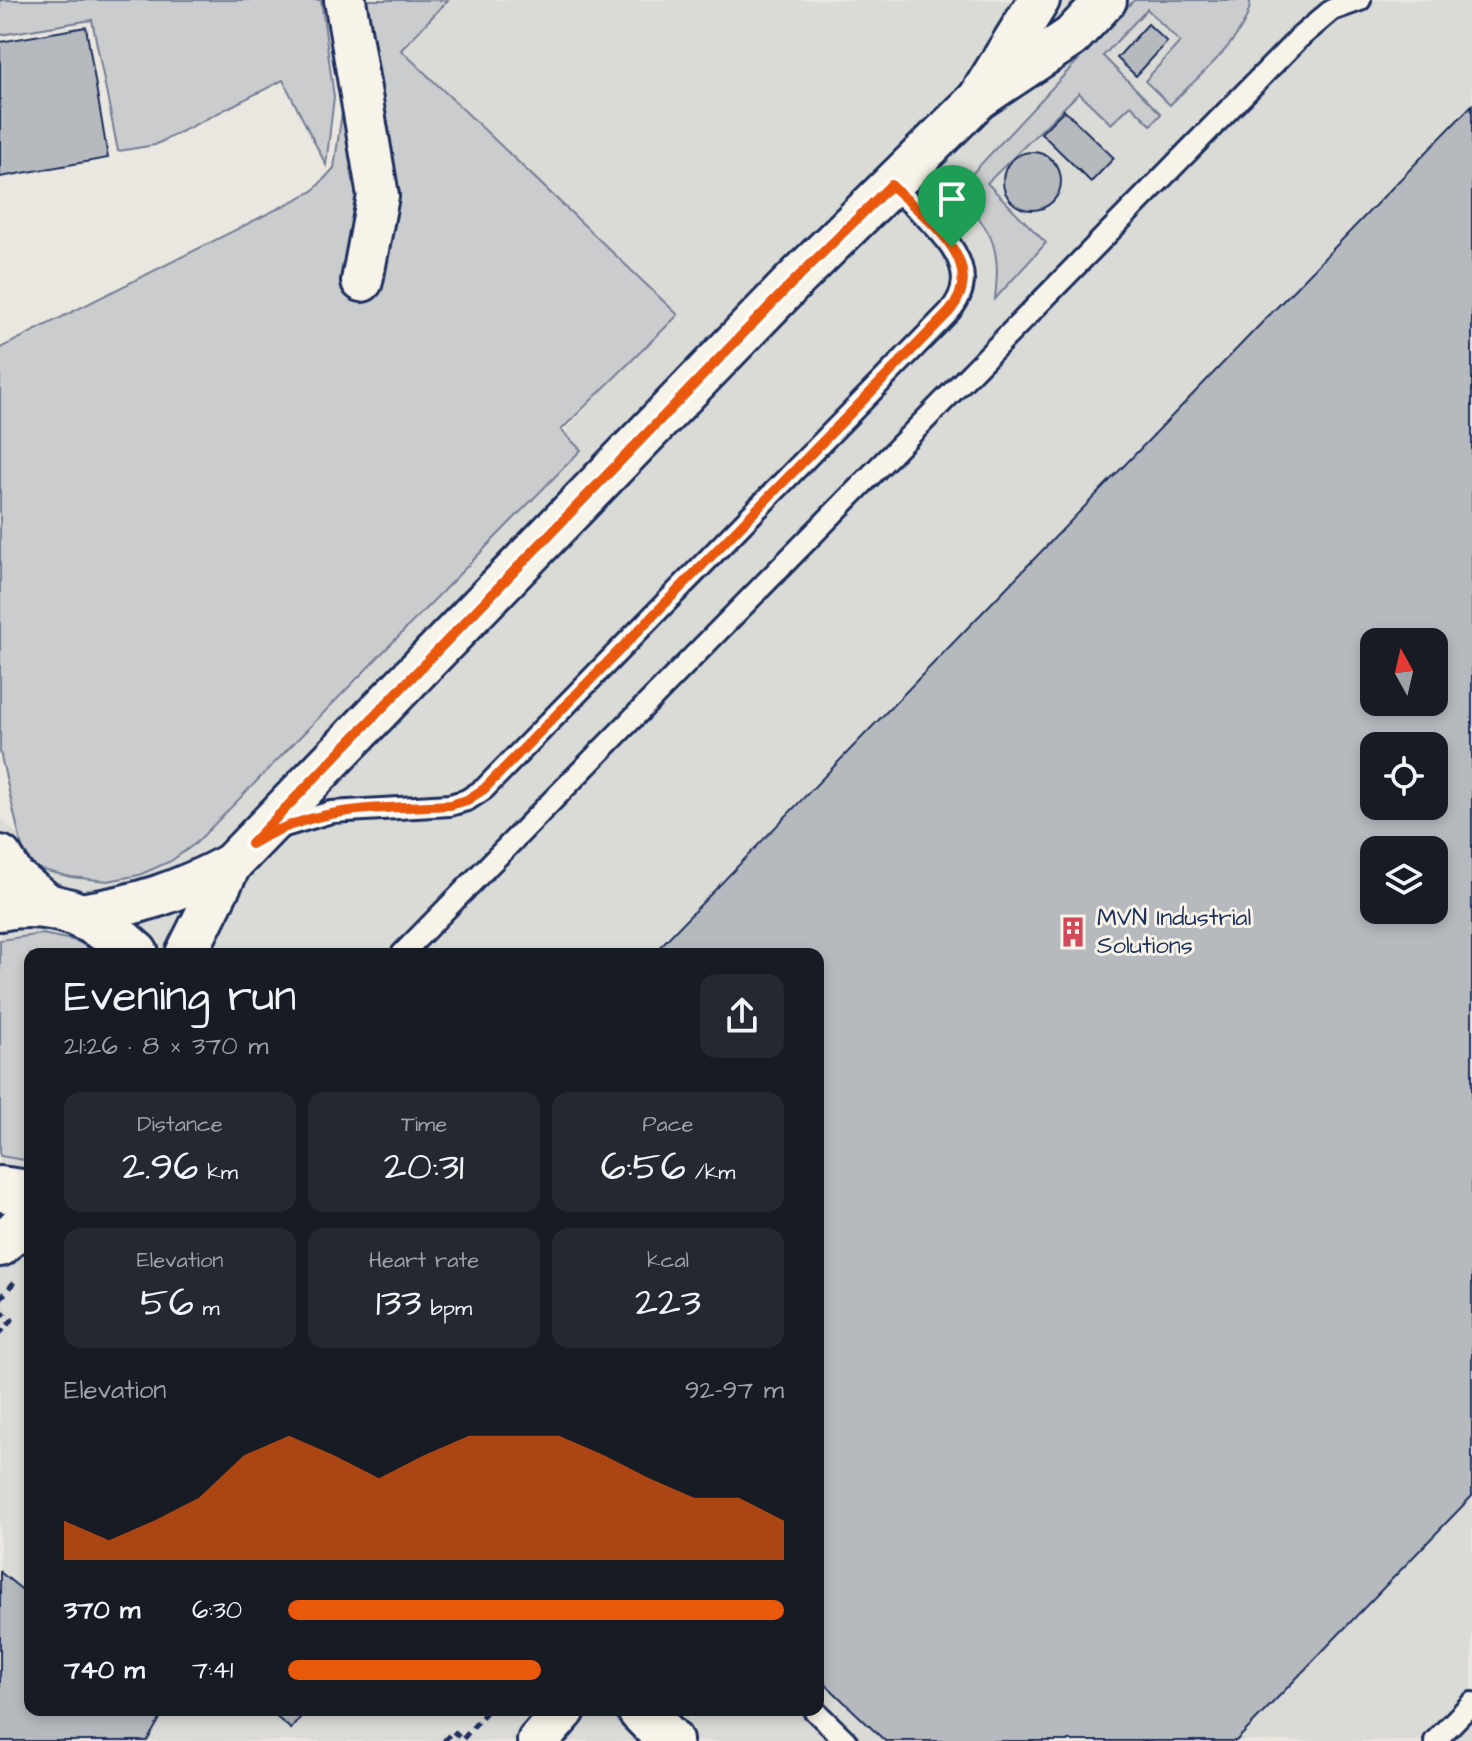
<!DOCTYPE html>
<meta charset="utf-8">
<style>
:root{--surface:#171b24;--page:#242831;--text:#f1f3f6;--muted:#9ea1a6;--accent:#ea580c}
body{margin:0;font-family:"Architects Daughter",sans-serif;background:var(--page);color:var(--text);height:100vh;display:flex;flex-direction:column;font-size:30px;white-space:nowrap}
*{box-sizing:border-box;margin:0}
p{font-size:26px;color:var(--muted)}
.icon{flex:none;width:44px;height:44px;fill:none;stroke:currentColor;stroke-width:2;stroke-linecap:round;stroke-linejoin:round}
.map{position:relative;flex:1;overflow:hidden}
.side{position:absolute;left:24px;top:948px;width:800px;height:768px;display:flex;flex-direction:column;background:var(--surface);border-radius:16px;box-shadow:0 4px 12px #0003}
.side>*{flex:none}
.needle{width:52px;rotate:352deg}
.buttons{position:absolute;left:1360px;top:628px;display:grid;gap:16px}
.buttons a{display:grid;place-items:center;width:88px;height:88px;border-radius:16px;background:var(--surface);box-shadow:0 4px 12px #0003;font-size:40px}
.pin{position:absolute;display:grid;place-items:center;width:68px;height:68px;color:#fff;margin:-82px -34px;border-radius:50% 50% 50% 0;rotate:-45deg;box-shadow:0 0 8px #0007}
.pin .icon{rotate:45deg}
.round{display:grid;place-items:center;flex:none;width:84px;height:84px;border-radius:16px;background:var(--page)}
.head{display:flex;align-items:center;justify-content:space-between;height:136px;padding:0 40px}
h1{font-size:44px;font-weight:600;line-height:60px}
.figures{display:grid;grid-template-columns:repeat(3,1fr);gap:12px;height:136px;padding:8px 40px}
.figures div{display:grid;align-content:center;border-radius:16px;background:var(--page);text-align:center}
.figures b{font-size:40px;font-weight:600}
.figures small{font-size:22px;font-weight:400}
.figures p{font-size:22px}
.chart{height:224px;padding:16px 40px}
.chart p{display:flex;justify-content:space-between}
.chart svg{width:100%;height:144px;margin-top:8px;fill:var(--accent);opacity:.7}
ul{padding:0 40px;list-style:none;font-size:26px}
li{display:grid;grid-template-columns:128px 96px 1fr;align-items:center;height:60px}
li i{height:20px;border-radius:10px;background:var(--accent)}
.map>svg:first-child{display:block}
</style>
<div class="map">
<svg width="1472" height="1741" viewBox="0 0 1472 1741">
<rect width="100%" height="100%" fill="#eae7e0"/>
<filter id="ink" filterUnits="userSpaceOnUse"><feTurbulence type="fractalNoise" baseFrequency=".0125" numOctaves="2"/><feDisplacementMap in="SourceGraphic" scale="16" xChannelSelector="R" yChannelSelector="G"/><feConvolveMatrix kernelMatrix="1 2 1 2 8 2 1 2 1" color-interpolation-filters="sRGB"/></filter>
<g filter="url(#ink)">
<path fill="#dadad6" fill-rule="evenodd" d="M424 0H1472V1741H0V818L24 841 181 838 658 332 372 55ZM1374 642H1434V702H1374ZM1374 746H1434V806H1374ZM1374 850H1434V910H1374ZM30 954H818V1710H30Z"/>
<g fill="#cbcccd" stroke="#737e96" stroke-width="2">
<polygon points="0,0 321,0 334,97 326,165 283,80 155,145 118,151 92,20 0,35"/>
<polygon points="333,0 448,0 401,50 678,315 561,430 581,450 196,843 171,861 139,875 108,881 71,877 35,868 23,852 0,752 0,348 313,191 334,168 344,98"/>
<path d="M1134 0H1250C1251 35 1194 80 1170 105L1145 81 1180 42 1147 9 1103 56 1161 114 1151 125 1131 105 1111 124 1079 93 987 183 1046 243 995 299C997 280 999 260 992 241 984 217 960 207 968 178Z"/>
<polygon points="42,934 77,941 98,954 30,954 30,1161 0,1156 0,940"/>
</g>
<g fill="#b6babf" stroke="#1b2f5e" stroke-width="2" fill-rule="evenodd">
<polygon points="1148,24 1167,42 1136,76 1117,58"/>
<polygon points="86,27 108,158 0,177 0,42"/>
<path d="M1472 105V1496L1236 1741H885L818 1677V954H653ZM1374 642H1434V702H1374ZM1374 746H1434V806H1374ZM1374 850H1434V910H1374Z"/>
<polygon points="1064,110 1114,158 1091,182 1041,133"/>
<circle cx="1032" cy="181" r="29"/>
<polygon points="0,1572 30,1596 30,1710 165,1710 147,1741 0,1741"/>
<polygon points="268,1710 306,1710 291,1729"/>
</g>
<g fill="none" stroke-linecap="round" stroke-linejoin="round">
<g stroke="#1b2f5e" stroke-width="26">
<g id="lane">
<path d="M278 828 331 812 450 805 467 800 484 789 949 312C992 263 924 218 891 185"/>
<polyline points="402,954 1299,38 1332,10 1360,0"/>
<polyline points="814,1710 846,1741"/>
<polyline points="1435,1741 1472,1703"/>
</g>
</g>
<g stroke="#1b2f5e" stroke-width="46">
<g id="street">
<polyline points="345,0 378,196 362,281"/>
<polyline points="1039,0 978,99 1071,37 1106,0"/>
<polyline points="231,864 790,285 978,99"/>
<path d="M80 914C139 905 178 892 231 864L186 954"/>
<polyline points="0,1246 30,1215"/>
<polyline points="538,1741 565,1710"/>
</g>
</g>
<g stroke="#1b2f5e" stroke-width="50">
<g id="secondary">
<polyline points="0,858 13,879 47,906"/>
<path d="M0 908C54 897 98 918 136 954"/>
<polyline points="0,1189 30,1193"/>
<polyline points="640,1710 670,1741"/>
</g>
</g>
<g stroke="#1b2f5e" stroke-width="5" stroke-dasharray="8 6" stroke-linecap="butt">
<polyline points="0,1299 15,1281"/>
<polyline points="0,1310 12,1320 0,1333"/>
<polyline points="444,1741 453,1731 462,1740 488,1710"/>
</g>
<use href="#lane" stroke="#f7f3e8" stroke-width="20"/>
<use href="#street" stroke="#f7f3e8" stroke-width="40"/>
<use href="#secondary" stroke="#f7f3e8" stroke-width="44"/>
</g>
</g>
<g fill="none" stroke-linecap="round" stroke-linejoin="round" filter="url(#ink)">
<g stroke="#fff" stroke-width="16">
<path id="route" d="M891 185C924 218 992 262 949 312L484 789 467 800 450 805C375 809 317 805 251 844L790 285Z"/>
</g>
<use href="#route" stroke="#ea580c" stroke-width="10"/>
</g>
<defs>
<g id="building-bare" transform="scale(2.4)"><path d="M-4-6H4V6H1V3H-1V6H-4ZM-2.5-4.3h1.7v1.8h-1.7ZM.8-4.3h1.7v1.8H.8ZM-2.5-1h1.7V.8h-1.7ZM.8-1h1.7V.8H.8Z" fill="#d1495b" stroke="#f7f3e8" stroke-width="2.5" paint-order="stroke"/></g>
</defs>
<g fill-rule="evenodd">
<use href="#building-bare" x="1073" y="932"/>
</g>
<g text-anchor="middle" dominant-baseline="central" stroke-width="6" stroke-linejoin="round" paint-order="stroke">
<g font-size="24" fill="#1b2f5e" stroke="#f7f3e8" text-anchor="start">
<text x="1097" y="918">MVN Industrial<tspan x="1097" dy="28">Solutions</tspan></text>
</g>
</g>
</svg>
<div class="buttons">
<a><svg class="needle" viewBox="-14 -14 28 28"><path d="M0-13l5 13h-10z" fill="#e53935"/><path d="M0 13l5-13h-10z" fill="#9ea1a6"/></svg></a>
<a><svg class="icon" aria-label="locate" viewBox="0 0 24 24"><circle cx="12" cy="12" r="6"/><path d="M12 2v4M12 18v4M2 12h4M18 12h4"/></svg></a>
<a><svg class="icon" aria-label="layers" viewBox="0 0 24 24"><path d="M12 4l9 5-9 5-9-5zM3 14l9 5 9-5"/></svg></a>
</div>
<div class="pin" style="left:952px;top:247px;background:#1e9e55"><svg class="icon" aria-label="arrive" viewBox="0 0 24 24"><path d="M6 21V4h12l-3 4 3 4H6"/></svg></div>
<section class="side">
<div class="head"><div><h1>Evening run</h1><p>21:26 · 8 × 370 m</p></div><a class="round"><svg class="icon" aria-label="share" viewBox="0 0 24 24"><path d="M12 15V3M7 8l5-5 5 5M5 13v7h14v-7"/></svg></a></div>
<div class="figures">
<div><p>Distance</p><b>2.96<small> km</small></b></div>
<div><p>Time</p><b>20:31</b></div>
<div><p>Pace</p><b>6:56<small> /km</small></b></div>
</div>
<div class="figures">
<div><p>Elevation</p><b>56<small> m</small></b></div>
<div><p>Heart rate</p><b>133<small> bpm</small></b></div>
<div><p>kcal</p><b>223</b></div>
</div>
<div class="chart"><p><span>Elevation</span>92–97 m</p>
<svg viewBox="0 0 160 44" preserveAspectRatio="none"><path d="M0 44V32L10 38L20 32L30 25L40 12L50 6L60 12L70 19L80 12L90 6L100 6L110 6L120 12L130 19L140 25L150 25L160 32V44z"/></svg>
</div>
<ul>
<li><b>370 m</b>6:30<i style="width:100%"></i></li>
<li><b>740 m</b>7:41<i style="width:51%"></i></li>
</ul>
</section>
</div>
